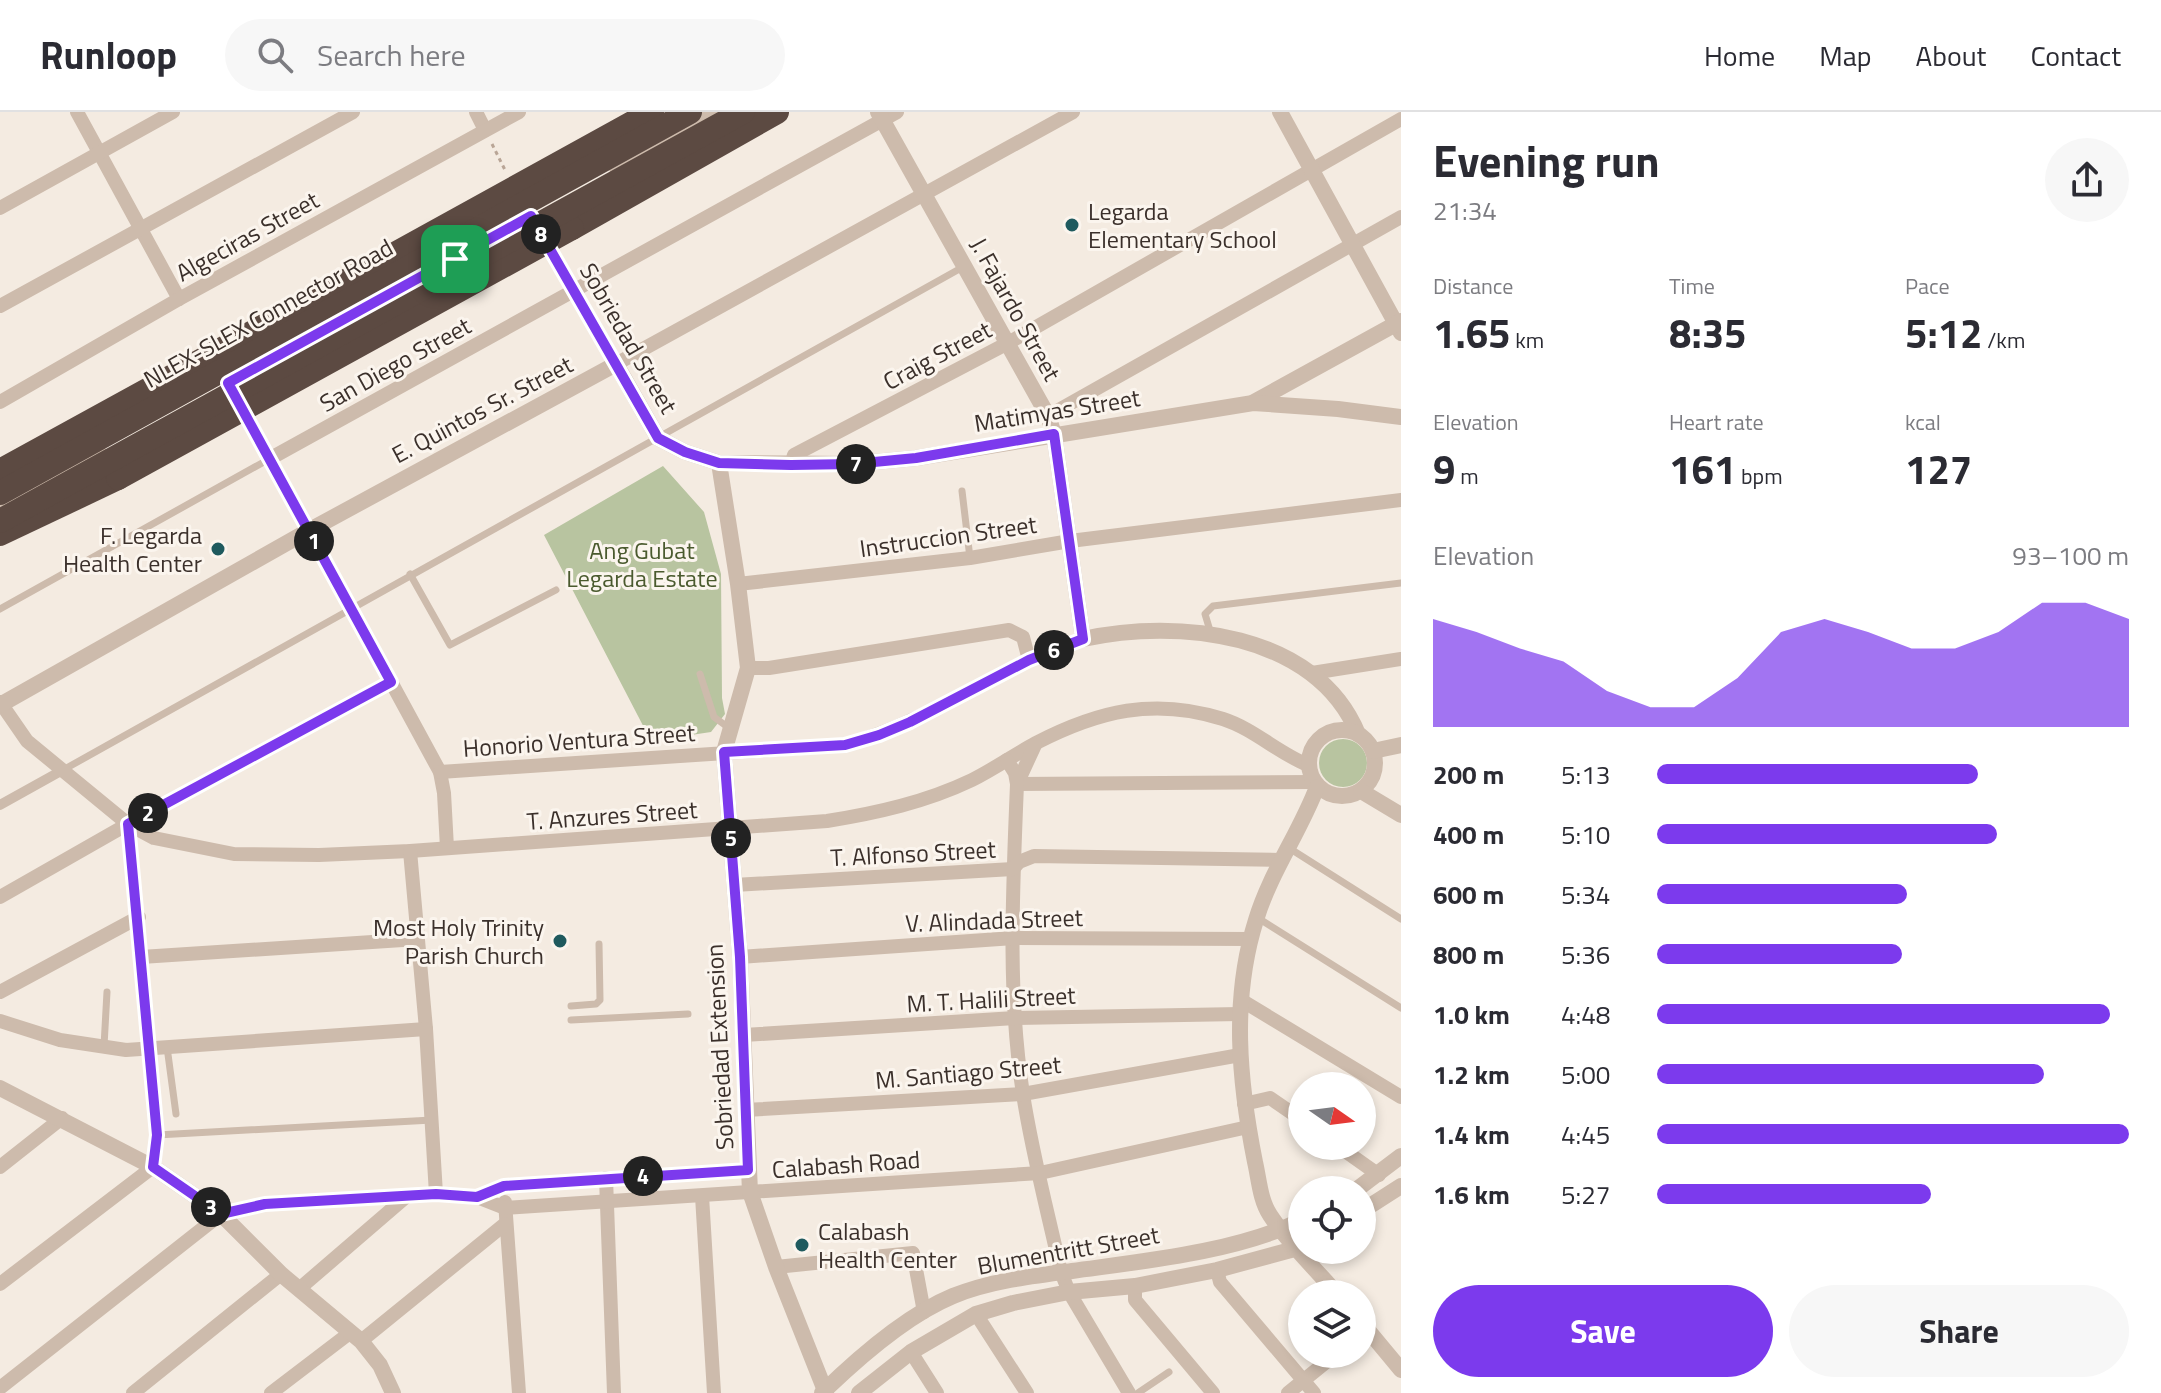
<!DOCTYPE html>
<meta charset="utf-8">
<style>
:root{--surface:#fff;--page:#f7f7f7;--text:#2b2b33;--muted:#7c7c81;--line:#e1e1e2;--accent:#7c3aed}
body{margin:0;font-family:"Titillium Web",sans-serif;background:var(--page);color:var(--text);height:100vh;display:flex;flex-direction:column;font-size:30px;white-space:nowrap}
*{box-sizing:border-box;margin:0}
p{font-size:26px;color:var(--muted)}
.icon{flex:none;width:44px;height:44px;fill:none;stroke:currentColor;stroke-width:2;stroke-linecap:round;stroke-linejoin:round}
.map{position:relative;flex:1;overflow:hidden}
.drawer{display:flex;flex-direction:column;background:var(--surface);width:760px}
.drawer>*{flex:none}
.needle{width:52px;rotate:104deg}
.fabs{position:absolute;left:1288px;top:960px;display:grid;gap:16px}
.fabs a{display:grid;place-items:center;width:88px;height:88px;border-radius:50%;background:var(--surface);box-shadow:0 4px 12px #0003;font-size:40px}
.pin{position:absolute;display:grid;place-items:center;width:68px;height:68px;color:#fff;margin:-34px;border-radius:16px;box-shadow:0 4px 12px #0006}
.km{position:absolute;width:40px;height:40px;margin:-20px;border-radius:50%;background:#222;color:#fff;font-size:22px;line-height:40px;text-align:center}
.round{display:grid;place-items:center;flex:none;width:84px;height:84px;border-radius:42px;background:var(--page)}
.headline{display:flex;align-items:center;justify-content:space-between;height:136px;padding:0 32px}
h1{font-size:44px;font-weight:700;line-height:60px}
.stats{display:grid;grid-template-columns:repeat(3,1fr);gap:12px;height:136px;padding:8px 32px}
.stats div{display:grid;align-content:center}
.stats b{font-size:40px;font-weight:700}
.stats small{font-size:22px;font-weight:400}
.stats p{font-size:22px}
.chart{height:224px;padding:16px 32px}
.chart p{display:flex;justify-content:space-between}
.chart svg{width:100%;height:144px;margin-top:8px;fill:var(--accent);opacity:.7}
.action{display:flex;gap:16px;margin-top:auto;padding:16px 32px}
.action a{flex:1;height:92px;border-radius:48px;background:var(--accent);color:#fff;font-size:32px;font-weight:700;line-height:92px;text-align:center}
.action a+a{background:var(--page);color:var(--text)}
ul{padding:0 32px;list-style:none;font-size:26px}
li{display:grid;grid-template-columns:128px 96px 1fr;align-items:center;height:60px}
li i{height:20px;border-radius:10px;background:var(--accent)}
header{display:flex;align-items:center;gap:48px;box-sizing:border-box;height:112px;padding:0 40px;background:var(--surface);border-bottom:2px solid var(--line)}
header strong{font-size:38px}
nav{display:flex;gap:44px;margin-inline-start:auto;font-size:28px}
.search{width:560px;height:72px;background:var(--page);display:flex;align-items:center;gap:20px;box-sizing:border-box;padding:0 28px;border-radius:44px;color:var(--muted);font-size:30px}
main{display:flex;flex:1;min-height:0}
.map>svg:first-child{display:block}
</style>
<header>
<strong>Runloop</strong>
<div class="search"><svg class="icon" aria-label="search" viewBox="0 0 24 24"><circle cx="10" cy="10" r="6"/><path d="M15 15l6 6"/></svg>Search here</div>
<nav><a>Home</a><a>Map</a><a>About</a><a>Contact</a></nav>
</header>
<main>
<div class="map">
<svg width="1401" height="1281" viewBox="0 0 1401 1281">
<rect width="100%" height="100%" fill="#f4ebe1"/>
<g fill="#b8c4a0">
<polygon points="663,354 704,400 721,462 722,586 725,602 711,620 651,629 544,423"/>
<circle cx="1343" cy="651" r="24"/>
</g>
<g fill="none" stroke-linecap="round" stroke-linejoin="round">
<polyline stroke="#b9a596" stroke-width="3" stroke-dasharray="4 4" stroke-linecap="butt" points="492,32 505,58"/>
<g stroke="#cdbbac" stroke-width="7">
<polyline points="962,379 970,446"/>
<polyline points="410,462 450,533 556,478"/>
<polyline points="0,497 271,346"/>
<polyline points="1211,522 1205,502 1213,494 1401,471"/>
<polyline points="700,562 714,605 729,616"/>
<polyline points="63,658 963,155"/>
<polyline points="1289,736 1401,807"/>
<polyline points="1258,806 1401,896"/>
<polyline points="571,894 596,892 600,888 599,832"/>
<polyline points="571,908 688,902"/>
<polyline points="104,934 107,880"/>
<polyline points="167,935 176,1002"/>
<polyline points="157,1023 432,1008"/>
<polyline points="1138,1281 1169,1260"/>
</g>
<polyline stroke="#cdbbac" stroke-width="10" points="0,693 61,659"/>
<g stroke="#cdbbac" stroke-width="14">
<polyline points="77,0 179,187"/>
<polyline points="476,0 485,18"/>
<polyline points="0,96 173,0"/>
<polyline points="544,126 616,252 1073,0"/>
<polyline points="0,194 353,0"/>
<polyline points="0,290 179,187 519,0"/>
<polyline points="240,292 440,660 444,681 447,736"/>
<polyline points="1048,304 1401,105"/>
<polyline points="271,346 897,0"/>
<polyline points="791,353 794,343 1008,231 1401,7"/>
<polyline points="738,472 970,446 1070,429 1401,388"/>
<polyline points="748,556 769,556 1009,518 1023,525 1029,548"/>
<polyline points="1312,561 1401,547"/>
<path d="M0 590 27 629 128 712 154 726 234 742 319 743 410 739 827 709C877 701 926 690 972 668 994 657 1014 643 1036 631 1098 599 1154 585 1223 607 1254 617 1278 641 1308 653"/>
<polyline points="1035,633 1017,672 1314,670"/>
<path d="M1007 648 1015 661 1017 672C1013 774 1007 880 1023 982 1032 1041 1048 1101 1061 1160L1069 1180 1129 1281"/>
<path d="M440 660 845 633C910 615 965 580 1025 550 1043 541 1064 534 1083 527"/>
<polyline points="410,739 426,917 436,1082"/>
<polyline points="734,773 1013,757 1019,750 1034,744 1282,748"/>
<polyline points="0,785 128,712 391,570"/>
<polyline points="141,845 418,827"/>
<polyline points="740,845 1014,826 1250,827"/>
<polyline points="0,880 139,805"/>
<polyline points="1241,888 1401,985"/>
<polyline points="0,909 60,928 126,938 426,917"/>
<polyline points="744,923 1015,906 1240,902"/>
<polyline points="1244,992 1270,986 1302,1008"/>
<polyline points="745,998 1023,982 1240,943"/>
<polyline points="1338,1034 1379,1063"/>
<polyline points="0,1055 62,1006"/>
<polyline points="606,1066 614,1281"/>
<polyline points="702,1084 714,1281"/>
<polyline points="477,1085 504,1074 748,1058"/>
<polyline points="505,1090 519,1281"/>
<polyline points="776,1155 913,1141 924,1200"/>
<polyline points="1217,1158 1220,1170 1314,1281"/>
<polyline points="0,1172 153,1055 157,1023 128,712"/>
<polyline points="1135,1174 1135,1188 1213,1281"/>
<polyline points="299,1177 407,1084"/>
<polyline points="976,1202 1027,1281"/>
<polyline points="361,1229 505,1112"/>
<polyline points="911,1240 937,1281"/>
<polyline points="0,1276 221,1102 265,1092 436,1082 477,1085 505,1096 1040,1061 1248,1015"/>
<polyline points="133,1281 281,1162"/>
<polyline points="271,1281 351,1220"/>
<polyline points="1288,1281 1336,1242"/>
</g>
<g stroke="#cdbbac" stroke-width="16">
<path d="M878 0 1048 304 1054 322 1083 527C1177 506 1316 520 1358 622"/>
<polyline points="1280,0 1401,221"/>
<polyline points="617,56 717,0"/>
<polyline points="1254,290 1401,209"/>
<polyline points="719,351 853,352 916,346 1253,291 1338,297 1401,305"/>
<polyline points="0,395 99,341"/>
<polyline points="0,593 308,419 616,252 658,326 685,340 719,351 738,472 748,556 724,640 740,845 750,1080 776,1155 826,1281"/>
<circle cx="1342" cy="651" r="33"/>
<polyline points="1373,639 1401,633"/>
<path d="M1317 675C1300 720 1270 761 1256 808 1231 887 1239 970 1255 1050 1259 1067 1260 1088 1270 1103 1288 1131 1315 1156 1337 1182"/>
<polyline points="1361,679 1401,703"/>
<polyline points="0,976 153,1055 221,1102 281,1162 361,1229 380,1253 393,1281"/>
<polyline points="1356,1078 1401,1044"/>
<polyline points="1362,1099 1401,1074"/>
<polyline points="1362,1211 1401,1258"/>
<path d="M822 1281C858 1246 907 1203 953 1184 990 1169 1032 1164 1072 1159 1144 1149 1236 1140 1302 1108"/>
<polyline points="859,1281 911,1240 976,1202 1013,1191 1069,1180 1135,1174 1217,1158 1302,1135"/>
</g>
<g stroke="#5c4a42" stroke-width="24">
<polyline points="572,116 777,0"/>
<polyline points="0,359 335,175"/>
<polyline points="0,422 118,366"/>
</g>
<g stroke="#5c4a42" stroke-width="24">
<polyline points="335,175 652,0"/>
<polyline points="118,366 572,116"/>
<polyline points="0,381 690,0"/>
<polyline points="0,409 743,0"/>
</g>
</g>
<g fill="none" stroke-linecap="round" stroke-linejoin="round">
<g stroke="#fff" stroke-width="16">
<polygon id="route" points="531,104 658,326 685,340 719,351 791,353 853,352 916,346 1054,322 1083,527 1029,548 910,610 879,623 845,633 724,640 740,845 748,1058 504,1074 477,1085 436,1082 265,1092 221,1102 153,1055 157,1023 128,712 391,570 228,271"/>
</g>
<use href="#route" stroke="#7c3aed" stroke-width="10"/>
</g>
<g fill="#1f5a5e" stroke="#fbf5ee" stroke-width="3">
<circle cx="1072" cy="113" r="8"/>
<circle cx="218" cy="437" r="8"/>
<circle cx="560" cy="829" r="8"/>
<circle cx="802" cy="1133" r="8"/>
</g>
<g text-anchor="middle" dominant-baseline="central" stroke-width="6" stroke-linejoin="round" paint-order="stroke">
<g font-size="24" fill="#3b302b" stroke="#fbf5ee" text-anchor="start">
<text x="1088" y="99">Legarda<tspan x="1088" dy="28">Elementary School</tspan></text>
<text x="202" y="423" text-anchor="end">F. Legarda<tspan x="202" dy="28">Health Center</tspan></text>
<text x="544" y="815" text-anchor="end">Most Holy Trinity<tspan x="544" dy="28">Parish Church</tspan></text>
<text x="818" y="1119">Calabash<tspan x="818" dy="28">Health Center</tspan></text>
</g>
<g font-size="24" fill="#3b302b" stroke="#fbf5ee">
<text transform="translate(247 124) rotate(-29)">Algeciras Street</text>
<text transform="translate(1016 197) rotate(61)">J. Fajardo Street</text>
<text transform="translate(268 201) rotate(-29)">NLEX-SLEX Connector Road</text>
<text transform="translate(629 226) rotate(60)">Sobriedad Street</text>
<text transform="translate(937 243) rotate(-28)">Craig Street</text>
<text transform="translate(395 252) rotate(-29)">San Diego Street</text>
<text transform="translate(482 297) rotate(-28)">E. Quintos Sr. Street</text>
<text transform="translate(1057 298) rotate(-9)">Matimyas Street</text>
<text transform="translate(948 424) rotate(-8)">Instruccion Street</text>
<text transform="translate(579 628) rotate(-4)">Honorio Ventura Street</text>
<text transform="translate(612 703) rotate(-4)">T. Anzures Street</text>
<text transform="translate(913 741) rotate(-3)">T. Alfonso Street</text>
<text transform="translate(994 808) rotate(-2)">V. Alindada Street</text>
<text transform="translate(991 887) rotate(-3)">M. T. Halili Street</text>
<text transform="translate(719 935) rotate(-93)">Sobriedad Extension</text>
<text transform="translate(968 960) rotate(-5)">M. Santiago Street</text>
<text transform="translate(846 1052) rotate(-4)">Calabash Road</text>
<text transform="translate(1068 1138) rotate(-10)">Blumentritt Street</text>
</g>
<g font-size="24" fill="#4a5a2e" stroke="#fbf5ee">
<text x="642" y="438">Ang Gubat<tspan x="642" dy="28">Legarda Estate</tspan></text>
</g>
</g>
</svg>
<div class="fabs">
<a><svg class="needle" viewBox="-14 -14 28 28"><path d="M0-13l5 13h-10z" fill="#e53935"/><path d="M0 13l5-13h-10z" fill="#7c7c81"/></svg></a>
<a><svg class="icon" aria-label="locate" viewBox="0 0 24 24"><circle cx="12" cy="12" r="6"/><path d="M12 2v4M12 18v4M2 12h4M18 12h4"/></svg></a>
<a><svg class="icon" aria-label="layers" viewBox="0 0 24 24"><path d="M12 4l9 5-9 5-9-5zM3 14l9 5 9-5"/></svg></a>
</div>
<div class="pin" style="left:455px;top:147px;background:#1e9e55"><svg class="icon" aria-label="arrive" viewBox="0 0 24 24"><path d="M6 21V4h12l-3 4 3 4H6"/></svg></div>
<b class="km" style="left:314px;top:429px">1</b>
<b class="km" style="left:148px;top:701px">2</b>
<b class="km" style="left:211px;top:1095px">3</b>
<b class="km" style="left:643px;top:1064px">4</b>
<b class="km" style="left:731px;top:726px">5</b>
<b class="km" style="left:1054px;top:538px">6</b>
<b class="km" style="left:856px;top:352px">7</b>
<b class="km" style="left:541px;top:122px">8</b>
</div>
<section class="drawer">
<div class="headline"><div><h1>Evening run</h1><p>21:34</p></div><a class="round"><svg class="icon" aria-label="share" viewBox="0 0 24 24"><path d="M12 15V3M7 8l5-5 5 5M5 13v7h14v-7"/></svg></a></div>
<div class="stats">
<div><p>Distance</p><b>1.65<small> km</small></b></div>
<div><p>Time</p><b>8:35</b></div>
<div><p>Pace</p><b>5:12<small> /km</small></b></div>
</div>
<div class="stats">
<div><p>Elevation</p><b>9<small> m</small></b></div>
<div><p>Heart rate</p><b>161<small> bpm</small></b></div>
<div><p>kcal</p><b>127</b></div>
</div>
<div class="chart"><p><span>Elevation</span>93–100 m</p>
<svg viewBox="0 0 160 44" preserveAspectRatio="none"><path d="M0 44V11L10 15L20 20L30 24L40 33L50 38L60 38L70 29L80 15L90 11L100 15L110 20L120 20L130 15L140 6L150 6L160 11V44z"/></svg>
</div>
<ul>
<li><b>200 m</b>5:13<i style="width:68%"></i></li>
<li><b>400 m</b>5:10<i style="width:72%"></i></li>
<li><b>600 m</b>5:34<i style="width:53%"></i></li>
<li><b>800 m</b>5:36<i style="width:52%"></i></li>
<li><b>1.0 km</b>4:48<i style="width:96%"></i></li>
<li><b>1.2 km</b>5:00<i style="width:82%"></i></li>
<li><b>1.4 km</b>4:45<i style="width:100%"></i></li>
<li><b>1.6 km</b>5:27<i style="width:58%"></i></li>
</ul>
<div class="action"><a>Save</a><a>Share</a></div>
</section>
</main>
